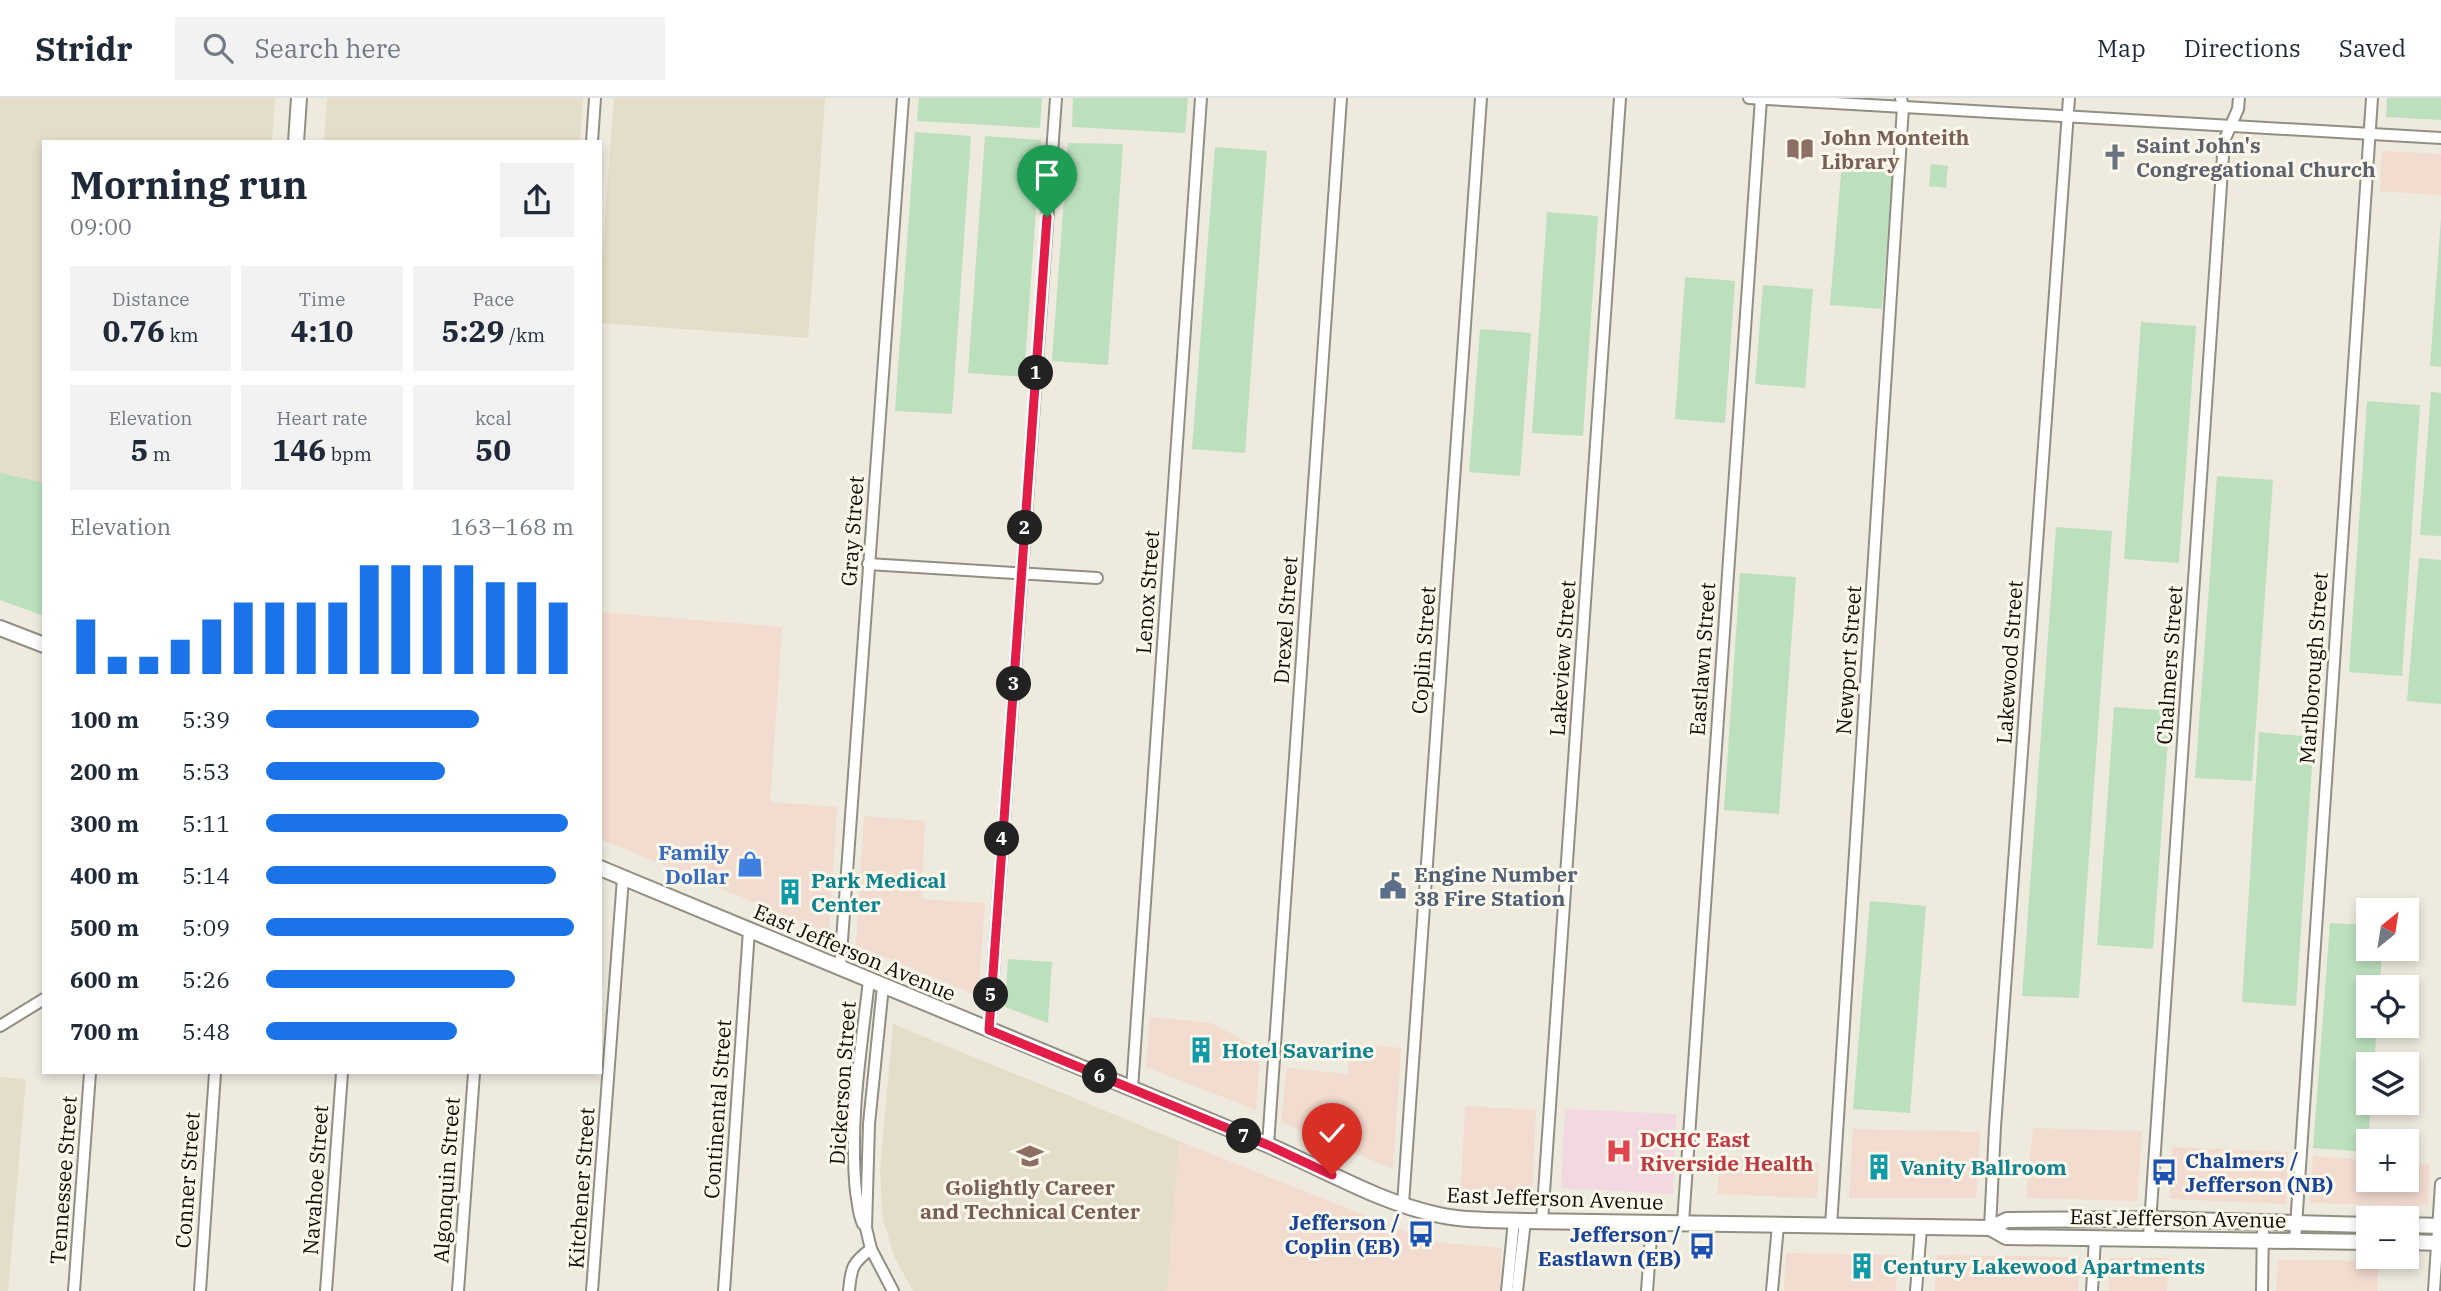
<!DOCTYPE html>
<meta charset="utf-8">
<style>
:root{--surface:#fff;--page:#f2f2f3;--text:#1f2937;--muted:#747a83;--line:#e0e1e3;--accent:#1a73e8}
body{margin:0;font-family:"IBM Plex Serif",serif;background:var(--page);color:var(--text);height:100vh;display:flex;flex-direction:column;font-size:26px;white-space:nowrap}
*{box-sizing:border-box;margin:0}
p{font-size:23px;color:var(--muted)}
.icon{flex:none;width:38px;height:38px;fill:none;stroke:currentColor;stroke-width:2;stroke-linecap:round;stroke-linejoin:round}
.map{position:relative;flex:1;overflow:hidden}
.drawer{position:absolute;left:42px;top:42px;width:560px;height:934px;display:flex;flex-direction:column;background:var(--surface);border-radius:0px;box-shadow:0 4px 10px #0003}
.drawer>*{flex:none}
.needle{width:46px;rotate:30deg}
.fabs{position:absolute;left:2356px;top:800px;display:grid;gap:14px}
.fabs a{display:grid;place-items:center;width:63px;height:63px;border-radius:0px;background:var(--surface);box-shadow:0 4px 10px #0003;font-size:35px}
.pin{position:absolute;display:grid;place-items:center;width:60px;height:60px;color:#fff;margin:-72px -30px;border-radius:50% 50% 50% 0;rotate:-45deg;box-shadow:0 0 7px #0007}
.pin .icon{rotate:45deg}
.km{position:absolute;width:35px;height:35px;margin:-18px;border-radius:50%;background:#222;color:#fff;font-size:19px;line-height:35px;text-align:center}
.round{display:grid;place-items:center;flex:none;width:74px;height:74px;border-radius:0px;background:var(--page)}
.headline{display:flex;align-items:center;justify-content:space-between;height:119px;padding:0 28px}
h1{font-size:38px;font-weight:700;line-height:52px}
.figures{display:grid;grid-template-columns:repeat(3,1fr);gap:10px;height:119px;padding:7px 28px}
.figures div{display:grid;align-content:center;border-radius:0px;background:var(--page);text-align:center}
.figures b{font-size:30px;font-weight:700}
.figures small{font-size:19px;font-weight:400}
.figures p{font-size:19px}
.chart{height:196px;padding:14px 28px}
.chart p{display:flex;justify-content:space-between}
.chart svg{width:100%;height:126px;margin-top:7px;stroke:var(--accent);stroke-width:6}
ul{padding:0 28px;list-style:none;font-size:23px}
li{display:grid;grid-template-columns:112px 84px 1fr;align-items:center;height:52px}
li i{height:18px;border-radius:9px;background:var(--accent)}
header{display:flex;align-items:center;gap:42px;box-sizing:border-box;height:98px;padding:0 35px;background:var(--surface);border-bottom:2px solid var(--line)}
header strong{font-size:33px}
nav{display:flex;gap:38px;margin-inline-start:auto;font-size:24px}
.search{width:490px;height:63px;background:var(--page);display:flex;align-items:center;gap:18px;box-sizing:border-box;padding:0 24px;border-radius:0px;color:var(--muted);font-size:26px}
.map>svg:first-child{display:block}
</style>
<header>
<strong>Stridr</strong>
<div class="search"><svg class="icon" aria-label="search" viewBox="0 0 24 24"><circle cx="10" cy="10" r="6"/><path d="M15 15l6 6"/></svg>Search here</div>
<nav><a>Map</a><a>Directions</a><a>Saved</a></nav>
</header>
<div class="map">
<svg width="2441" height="1193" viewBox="0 0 2441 1193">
<rect width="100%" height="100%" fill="#eeeade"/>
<g fill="#f2dbcf">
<polygon points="2382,53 2441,56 2441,97 2380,93"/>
<polygon points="600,514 782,529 770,704 837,709 829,835 600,741"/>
<polygon points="864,718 925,723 921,801 985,805 978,898 856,847"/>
<polygon points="1150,919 1211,925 1260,951 1256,1012 1146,969"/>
<polygon points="1350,945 1401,950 1393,1071 1281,1024 1287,970 1348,976"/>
<polygon points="1465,1008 1536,1012 1532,1095 1461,1091"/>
<polygon points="2033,1030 2142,1033 2137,1103 2026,1100"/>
<polygon points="1853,1031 1980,1034 1976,1100 1849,1100"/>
<polygon points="1179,1043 1432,1144 1502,1150 1500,1193 1167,1193"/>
<polygon points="2172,1049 2288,1054 2286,1106 2170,1101"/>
<polygon points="1721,1057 1819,1065 1817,1100 1717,1096"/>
<polygon points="2313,1058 2368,1062 2368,1082 2406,1082 2406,1065 2430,1067 2428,1108 2310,1105"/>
<polygon points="1786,1155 1898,1157 1896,1193 1784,1193"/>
<polygon points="1937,1157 2080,1159 2078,1193 1935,1193"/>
<polygon points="2110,1160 2169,1160 2167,1193 2109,1193"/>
<polygon points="2278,1162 2379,1163 2377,1193 2276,1193"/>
</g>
<g fill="#e3ddc9">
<polygon points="0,0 275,0 272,44 44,44 44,518 0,502"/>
<polygon points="327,0 583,0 580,44 324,44"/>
<polygon points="614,0 825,0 808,240 600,225 600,188"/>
<polygon points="893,926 1179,1043 1167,1193 913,1193 895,1160 883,1122 880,1073"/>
<polygon points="0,979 26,981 8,1193 0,1193"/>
</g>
<polygon fill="#f2d8e0" points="1565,1011 1676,1016 1673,1096 1561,1090"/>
<g fill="#bce0be">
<polygon points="919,0 1042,0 1040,30 917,23"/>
<polygon points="1073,0 1188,0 1185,35 1072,29"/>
<polygon points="2387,0 2441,0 2441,22 2386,19"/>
<polygon points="915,34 971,38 952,316 895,313"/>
<polygon points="985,38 1041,42 1024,279 968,275"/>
<polygon points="1068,45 1123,46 1108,267 1052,263"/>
<polygon points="1215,49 1267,53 1245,355 1192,351"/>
<polygon points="1842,64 1893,69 1882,211 1830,207"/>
<polygon points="1931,66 1948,68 1946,90 1929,88"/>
<polygon points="1547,114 1598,118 1583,338 1532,335"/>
<polygon points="2441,120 2441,269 2430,268"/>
<polygon points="1685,179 1735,183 1725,325 1675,321"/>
<polygon points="1763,187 1813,191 1805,290 1755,286"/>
<polygon points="2141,224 2196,228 2179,465 2124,461"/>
<polygon points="1480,231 1531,235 1520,378 1469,374"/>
<polygon points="2431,294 2441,295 2441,438 2420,437"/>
<polygon points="2367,303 2420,307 2402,578 2349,574"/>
<polygon points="0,375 44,385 44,518 0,502"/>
<polygon points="2217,378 2273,382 2252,683 2195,680"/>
<polygon points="2056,429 2112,433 2079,900 2022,898"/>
<polygon points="2419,460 2441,462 2441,606 2407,603"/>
<polygon points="1740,475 1796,479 1779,716 1724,712"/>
<polygon points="2114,609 2170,613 2153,851 2097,847"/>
<polygon points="2259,634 2314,639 2296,908 2242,904"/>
<polygon points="1870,803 1926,808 1910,1015 1853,1011"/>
<polygon points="2330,825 2368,827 2368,850 2382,851 2380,889 2368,889 2368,928 2377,928 2374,966 2368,966 2368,1004 2371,1005 2367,1054 2313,1050"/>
<polygon points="1008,861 1052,864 1048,925 1005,909"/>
</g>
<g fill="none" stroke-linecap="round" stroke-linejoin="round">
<g stroke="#918e83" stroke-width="14">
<g id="minor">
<polyline points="1749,0 2441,40"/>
<polyline points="592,44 595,0"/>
<polyline points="868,466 1097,480"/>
<polyline points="840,870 903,0"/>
<polyline points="883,888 869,1026 866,1130 871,1151 893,1193"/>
<polyline points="0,928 44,901"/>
<polyline points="989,932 1056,0"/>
<polyline points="1132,991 1201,0"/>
<polyline points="1268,1047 1341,0"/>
<polyline points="1403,1106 1481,0"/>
<polyline points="1542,1123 1620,0"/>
<polyline points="1683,1125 1761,0"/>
<path d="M863 1126C858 1116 858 1104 856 1094 849 1023 861 952 869 882"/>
<polyline points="1831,1128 1903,9 1901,0"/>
<polyline points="1990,1130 1995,1029 2069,0"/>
<polyline points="2149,1140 2224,43 2238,11 2239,0"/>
<polyline points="2295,1143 2372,0"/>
<polyline points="74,1193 90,975"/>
<polyline points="200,1193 215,975"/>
<polyline points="326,1193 342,975"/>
<polyline points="458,1193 474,975"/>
<polyline points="592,1193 623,780"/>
<polyline points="724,1193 749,832"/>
<path d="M849 1193C851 1170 852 1165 871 1151"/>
<polyline points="1507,1193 1514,1123"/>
<polyline points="1517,1193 1525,1123"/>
<polyline points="1647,1193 1652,1125"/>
<polyline points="1772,1193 1778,1127"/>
<polyline points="1916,1193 1921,1129"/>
<polyline points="2092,1193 2095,1140"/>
<polyline points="2262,1193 2263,1125"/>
<polyline points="2434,1193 2441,1086"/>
</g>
</g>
<g stroke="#918e83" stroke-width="18">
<g id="major">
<polyline points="296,44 299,0"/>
<polyline points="0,530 44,547"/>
<path d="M600 770 1268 1047C1324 1071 1378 1104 1439 1117 1467 1123 1496 1122 1525 1123L1990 1130 2007 1122 2151 1121 2368 1127"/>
<polyline points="2406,1127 2441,1128"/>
<polyline points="1990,1130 2006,1139 2368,1144"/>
<polyline points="2406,1144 2441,1145"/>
</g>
</g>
<use href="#minor" stroke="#fff" stroke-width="10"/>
<use href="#major" stroke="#fff" stroke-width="14"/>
</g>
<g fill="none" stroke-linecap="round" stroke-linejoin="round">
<g stroke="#fff" stroke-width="14">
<polyline id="route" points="1047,119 989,932 1268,1047 1332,1077"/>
</g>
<use href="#route" stroke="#e11d48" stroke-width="9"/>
</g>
<defs>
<g id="library-bare" transform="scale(2.1)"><path d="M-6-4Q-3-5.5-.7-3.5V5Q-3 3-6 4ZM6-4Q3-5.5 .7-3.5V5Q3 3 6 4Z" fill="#8d6e63" stroke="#fbf7eb" stroke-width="2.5" paint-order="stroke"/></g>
<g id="church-bare" transform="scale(2.1)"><path d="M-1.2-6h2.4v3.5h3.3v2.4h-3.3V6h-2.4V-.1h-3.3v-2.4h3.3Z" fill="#6b7280" stroke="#fbf7eb" stroke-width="2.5" paint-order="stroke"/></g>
<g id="shop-bare" transform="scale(2.1)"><path d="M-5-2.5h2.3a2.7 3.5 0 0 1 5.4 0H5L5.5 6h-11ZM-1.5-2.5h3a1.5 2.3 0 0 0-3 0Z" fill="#3f7fe0" stroke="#fbf7eb" stroke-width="2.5" paint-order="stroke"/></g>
<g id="civic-bare" transform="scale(2.1)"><path d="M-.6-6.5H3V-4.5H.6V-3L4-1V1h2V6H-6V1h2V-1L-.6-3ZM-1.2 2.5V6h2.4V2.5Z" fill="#5c6f8a" stroke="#fbf7eb" stroke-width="2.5" paint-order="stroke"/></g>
<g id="building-bare" transform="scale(2.1)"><path d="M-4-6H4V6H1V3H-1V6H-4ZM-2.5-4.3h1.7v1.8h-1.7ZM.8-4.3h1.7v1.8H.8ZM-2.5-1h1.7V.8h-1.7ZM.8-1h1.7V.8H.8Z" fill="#0f9aa8" stroke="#fbf7eb" stroke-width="2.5" paint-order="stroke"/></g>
<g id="hospital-bare" transform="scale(2.1)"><path d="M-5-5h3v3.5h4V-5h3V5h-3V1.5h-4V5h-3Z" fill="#e0444e" stroke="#fbf7eb" stroke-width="2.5" paint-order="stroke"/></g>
<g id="school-bare" transform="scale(2.1)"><path d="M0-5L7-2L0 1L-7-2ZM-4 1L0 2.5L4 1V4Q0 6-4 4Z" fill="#8d6e63" stroke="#fbf7eb" stroke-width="2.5" paint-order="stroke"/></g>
<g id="bus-bare" transform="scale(2.1)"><path d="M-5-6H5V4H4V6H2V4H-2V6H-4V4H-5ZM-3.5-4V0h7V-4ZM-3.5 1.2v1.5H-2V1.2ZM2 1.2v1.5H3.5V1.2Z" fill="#1a4fb4" stroke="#fbf7eb" stroke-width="2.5" paint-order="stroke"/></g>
</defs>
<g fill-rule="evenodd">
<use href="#library-bare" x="1800" y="51"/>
<use href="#church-bare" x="2115" y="59"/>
<use href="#shop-bare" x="750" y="766"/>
<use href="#civic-bare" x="1393" y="788"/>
<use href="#building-bare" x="790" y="794"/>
<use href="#building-bare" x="1201" y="952"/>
<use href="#hospital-bare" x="1619" y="1053"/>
<use href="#school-bare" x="1030" y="1058"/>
<use href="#building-bare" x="1879" y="1069"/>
<use href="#bus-bare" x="2164" y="1074"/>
<use href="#bus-bare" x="1421" y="1136"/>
<use href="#bus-bare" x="1702" y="1148"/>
<use href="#building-bare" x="1862" y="1168"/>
</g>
<g text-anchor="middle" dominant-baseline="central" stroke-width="6" stroke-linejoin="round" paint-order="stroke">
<g font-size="21" font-weight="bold" fill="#785e54" stroke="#fbf7eb" text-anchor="start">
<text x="1821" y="39">John Monteith<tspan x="1821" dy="24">Library</tspan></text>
<text x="1030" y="1089" text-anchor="middle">Golightly Career<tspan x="1030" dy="24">and Technical Center</tspan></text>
</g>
<g font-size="21" font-weight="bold" fill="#5b616d" stroke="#fbf7eb" text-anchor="start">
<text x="2136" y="47">Saint John's<tspan x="2136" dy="24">Congregational Church</tspan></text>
</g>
<g font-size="21" fill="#0e0d09" stroke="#fbf7eb">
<text transform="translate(852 433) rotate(-86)">Gray Street</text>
<text transform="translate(1147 494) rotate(-86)">Lenox Street</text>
<text transform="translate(1285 522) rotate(-86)">Drexel Street</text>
<text transform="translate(1423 552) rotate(-86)">Coplin Street</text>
<text transform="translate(1562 560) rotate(-86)">Lakeview Street</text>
<text transform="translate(1702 561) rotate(-86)">Eastlawn Street</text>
<text transform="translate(1848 562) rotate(-86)">Newport Street</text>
<text transform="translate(2009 564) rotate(-86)">Lakewood Street</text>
<text transform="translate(2169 567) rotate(-86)">Chalmers Street</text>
<text transform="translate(2313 570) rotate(-86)">Marlborough Street</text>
<text transform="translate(855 854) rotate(23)">East Jefferson Avenue</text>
<text transform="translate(842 985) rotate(-86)">Dickerson Street</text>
<text transform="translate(717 1011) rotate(-86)">Continental Street</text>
<text transform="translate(63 1082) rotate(-86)">Tennessee Street</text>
<text transform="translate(187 1082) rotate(-86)">Conner Street</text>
<text transform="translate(315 1082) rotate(-86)">Navahoe Street</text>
<text transform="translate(446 1082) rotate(-86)">Algonquin Street</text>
<text transform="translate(581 1090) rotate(-86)">Kitchener Street</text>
<text transform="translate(1555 1100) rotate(2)">East Jefferson Avenue</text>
<text transform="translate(2178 1120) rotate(1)">East Jefferson Avenue</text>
</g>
<g font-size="21" font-weight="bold" fill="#366cbe" stroke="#fbf7eb" text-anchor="end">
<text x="729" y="754">Family<tspan x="729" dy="24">Dollar</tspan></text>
</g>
<g font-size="21" font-weight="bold" fill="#4e5e75" stroke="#fbf7eb" text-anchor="start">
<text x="1414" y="776">Engine Number<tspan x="1414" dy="24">38 Fire Station</tspan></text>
</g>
<g font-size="21" font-weight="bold" fill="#0d838f" stroke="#fbf7eb" text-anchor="start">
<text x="811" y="782">Park Medical<tspan x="811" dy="24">Center</tspan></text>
<text x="1222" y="952">Hotel Savarine</text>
<text x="1900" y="1069">Vanity Ballroom</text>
<text x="1883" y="1168">Century Lakewood Apartments</text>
</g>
<g font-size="21" font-weight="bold" fill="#be3a42" stroke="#fbf7eb" text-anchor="start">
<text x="1640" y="1041">DCHC East<tspan x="1640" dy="24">Riverside Health</tspan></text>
</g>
<g font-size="21" font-weight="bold" fill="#164399" stroke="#fbf7eb" text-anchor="end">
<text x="2185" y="1062" text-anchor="start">Chalmers /<tspan x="2185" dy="24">Jefferson (NB)</tspan></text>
<text x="1400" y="1124">Jefferson /<tspan x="1400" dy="24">Coplin (EB)</tspan></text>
<text x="1681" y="1136">Jefferson /<tspan x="1681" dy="24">Eastlawn (EB)</tspan></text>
</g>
</g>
</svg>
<div class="fabs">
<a><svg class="needle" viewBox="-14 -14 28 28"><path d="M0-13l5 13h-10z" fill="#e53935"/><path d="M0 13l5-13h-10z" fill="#747a83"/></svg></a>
<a><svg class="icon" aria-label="locate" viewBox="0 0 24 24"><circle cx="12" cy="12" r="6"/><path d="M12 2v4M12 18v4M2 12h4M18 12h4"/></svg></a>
<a><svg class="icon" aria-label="layers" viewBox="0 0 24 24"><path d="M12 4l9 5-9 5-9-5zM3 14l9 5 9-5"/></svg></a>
<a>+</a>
<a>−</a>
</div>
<div class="pin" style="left:1047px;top:119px;background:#1e9e55"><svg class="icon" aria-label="arrive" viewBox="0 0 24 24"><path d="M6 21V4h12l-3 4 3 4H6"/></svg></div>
<div class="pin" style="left:1332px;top:1077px;background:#d93025"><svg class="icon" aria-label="check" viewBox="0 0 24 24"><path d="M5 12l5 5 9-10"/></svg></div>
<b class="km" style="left:1036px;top:275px">1</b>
<b class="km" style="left:1025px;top:430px">2</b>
<b class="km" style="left:1014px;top:586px">3</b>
<b class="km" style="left:1002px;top:741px">4</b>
<b class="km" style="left:991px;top:897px">5</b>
<b class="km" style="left:1100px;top:978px">6</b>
<b class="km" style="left:1244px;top:1038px">7</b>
<section class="drawer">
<div class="headline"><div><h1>Morning run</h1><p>09:00</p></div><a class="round"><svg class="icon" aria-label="share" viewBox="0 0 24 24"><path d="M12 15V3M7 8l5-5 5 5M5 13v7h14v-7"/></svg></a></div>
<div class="figures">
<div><p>Distance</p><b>0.76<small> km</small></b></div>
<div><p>Time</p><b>4:10</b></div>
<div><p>Pace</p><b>5:29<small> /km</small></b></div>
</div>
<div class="figures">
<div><p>Elevation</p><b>5<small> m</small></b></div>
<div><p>Heart rate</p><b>146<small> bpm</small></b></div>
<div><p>kcal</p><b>50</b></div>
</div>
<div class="chart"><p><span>Elevation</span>163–168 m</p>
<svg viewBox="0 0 160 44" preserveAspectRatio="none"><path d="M5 44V25M15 44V38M25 44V38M35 44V32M45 44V25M55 44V19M65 44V19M75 44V19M85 44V19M95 44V6M105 44V6M115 44V6M125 44V6M135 44V12M145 44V12M155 44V19"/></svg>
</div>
<ul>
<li><b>100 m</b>5:39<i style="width:69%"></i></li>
<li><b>200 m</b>5:53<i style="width:58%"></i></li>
<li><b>300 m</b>5:11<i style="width:98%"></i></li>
<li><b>400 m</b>5:14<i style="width:94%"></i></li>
<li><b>500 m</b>5:09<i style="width:100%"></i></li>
<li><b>600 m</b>5:26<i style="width:81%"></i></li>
<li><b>700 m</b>5:48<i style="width:62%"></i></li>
</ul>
</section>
</div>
